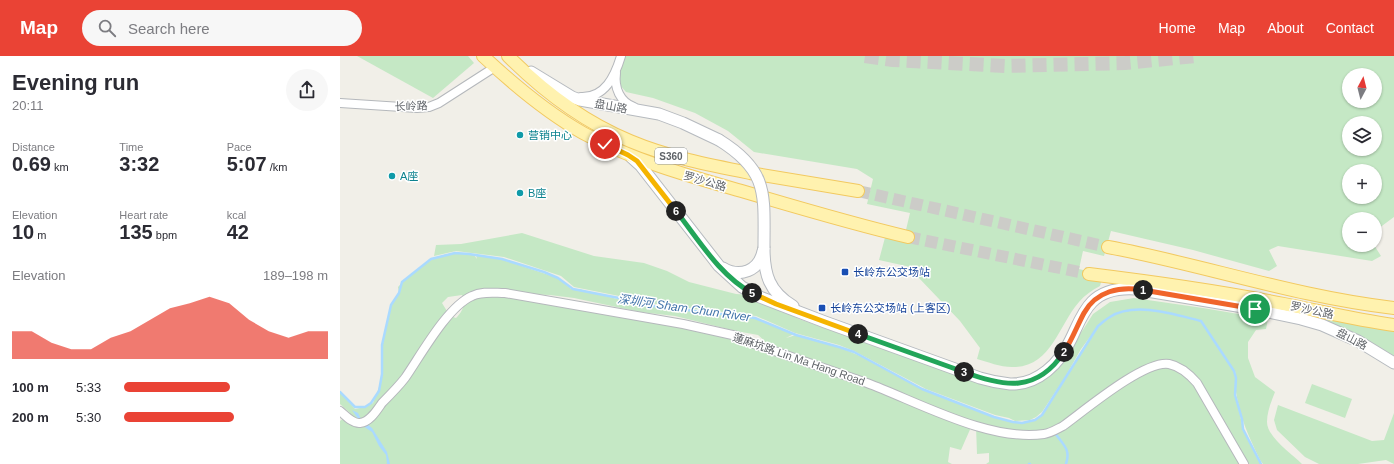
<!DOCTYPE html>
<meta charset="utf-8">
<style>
:root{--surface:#fff;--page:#f7f7f7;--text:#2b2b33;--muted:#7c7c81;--accent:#ea4335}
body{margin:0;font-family:Arial,"Noto Sans SC",sans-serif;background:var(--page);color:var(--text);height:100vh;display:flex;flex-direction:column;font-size:15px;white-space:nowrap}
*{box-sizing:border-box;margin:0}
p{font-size:13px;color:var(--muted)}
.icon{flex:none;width:22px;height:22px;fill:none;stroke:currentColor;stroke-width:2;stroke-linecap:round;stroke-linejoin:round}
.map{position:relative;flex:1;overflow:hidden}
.side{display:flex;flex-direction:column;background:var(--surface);width:340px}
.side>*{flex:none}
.needle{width:26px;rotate:7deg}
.buttons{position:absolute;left:1002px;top:12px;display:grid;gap:8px}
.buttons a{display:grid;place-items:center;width:40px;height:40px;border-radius:50%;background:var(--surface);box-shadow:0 1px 3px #0004;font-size:20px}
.pin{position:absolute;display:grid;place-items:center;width:34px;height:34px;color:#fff;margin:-17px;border:2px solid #fff;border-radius:50%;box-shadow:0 1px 4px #0007}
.km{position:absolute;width:20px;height:20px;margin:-10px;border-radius:50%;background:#222;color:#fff;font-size:11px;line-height:20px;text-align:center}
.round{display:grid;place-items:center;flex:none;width:42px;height:42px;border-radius:21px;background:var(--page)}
.head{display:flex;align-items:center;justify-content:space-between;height:68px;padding:0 12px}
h1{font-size:22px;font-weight:700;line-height:30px}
.metrics{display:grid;grid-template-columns:repeat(3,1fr);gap:6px;height:68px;padding:4px 12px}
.metrics div{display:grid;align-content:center}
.metrics b{font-size:20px;font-weight:700}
.metrics small{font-size:11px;font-weight:400}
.metrics p{font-size:11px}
.chart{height:112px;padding:8px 12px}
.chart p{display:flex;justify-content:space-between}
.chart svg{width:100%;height:72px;margin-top:4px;fill:var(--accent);opacity:.7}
ul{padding:0 12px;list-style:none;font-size:13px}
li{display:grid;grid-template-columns:64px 48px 1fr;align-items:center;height:30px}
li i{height:10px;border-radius:5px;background:var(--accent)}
header{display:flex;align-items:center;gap:24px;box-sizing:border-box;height:56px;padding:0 20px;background:var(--accent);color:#fff}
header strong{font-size:19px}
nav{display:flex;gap:22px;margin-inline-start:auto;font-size:14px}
.search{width:280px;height:36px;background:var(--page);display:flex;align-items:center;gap:10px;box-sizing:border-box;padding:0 14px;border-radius:22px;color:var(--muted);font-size:15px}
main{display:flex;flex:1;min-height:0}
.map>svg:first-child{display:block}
</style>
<header>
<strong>Map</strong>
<div class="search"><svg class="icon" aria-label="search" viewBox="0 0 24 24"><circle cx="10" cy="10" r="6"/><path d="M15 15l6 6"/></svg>Search here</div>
<nav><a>Home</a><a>Map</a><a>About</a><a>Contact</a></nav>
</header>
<main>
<section class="side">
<div class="head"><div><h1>Evening run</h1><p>20:11</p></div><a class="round"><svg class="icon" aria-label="share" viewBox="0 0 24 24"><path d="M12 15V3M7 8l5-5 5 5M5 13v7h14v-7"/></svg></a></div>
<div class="metrics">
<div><p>Distance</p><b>0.69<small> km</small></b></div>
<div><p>Time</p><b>3:32</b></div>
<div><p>Pace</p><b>5:07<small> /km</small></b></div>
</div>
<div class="metrics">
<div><p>Elevation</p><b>10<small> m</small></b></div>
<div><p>Heart rate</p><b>135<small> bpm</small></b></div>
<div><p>kcal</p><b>42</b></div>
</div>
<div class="chart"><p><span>Elevation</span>189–198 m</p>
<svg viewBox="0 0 160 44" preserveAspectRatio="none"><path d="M0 44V27L10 27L20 34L30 38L40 38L50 31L60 27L70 20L80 13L90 10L100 6L110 10L120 20L130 27L140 31L150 27L160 27V44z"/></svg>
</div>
<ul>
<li><b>100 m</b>5:33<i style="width:52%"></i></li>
<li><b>200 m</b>5:30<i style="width:54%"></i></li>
</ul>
</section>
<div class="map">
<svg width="1054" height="408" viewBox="0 0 1054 408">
<rect width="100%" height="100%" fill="#f1efe8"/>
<g fill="#c5e8c5" fill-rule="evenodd">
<polygon points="17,0 128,0 134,7 93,42"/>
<path d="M279 0H1054V161L1035 175V163H1009V189H1034L1041 200 1032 205 938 190 929 194 937 210 929 215 853 194 771 175 764 200 743 195 739 213 763 219 760 230C752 234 745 239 739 246 718 270 711 312 672 311 660 311 648 306 637 303L640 292 620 265 578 221 579 216 566 210 539 204 547 174 565 178 570 157 527 148 533 123 517 113 414 96 388 75 355 57 313 42 286 36 278 27ZM1009 19H1035V45H1009ZM1009 67H1035V93H1009ZM1009 115H1035V141H1009Z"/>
<path d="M182 177 254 200 304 207 327 215 349 226 396 238 411 239 459 263 650 331 663 333H679L690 330 705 322 723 305 753 258 770 246 794 242 863 252 928 263 926 273 916 274 908 286V302L915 321 935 336C931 346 927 356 927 366 927 381 952 398 962 408H923L920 404C909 381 900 362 896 336 895 329 897 322 895 315V335L903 373 921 408H646L649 406V397L637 398 636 370 632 369 621 394 610 391 608 406 612 408H0V365L10 357 0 348V336L15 353 25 351 33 347 41 326 42 292 51 249 59 237 58 231C73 215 93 198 116 197 122 197 128 198 134 199L137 203 136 199 160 203 218 222 231 233H239L296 248 415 262 454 278 446 282 456 279 499 291 527 303 589 336 654 361 675 367H683L697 363 703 357 753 277 741 293 724 323 702 356 696 361 690 364 675 365 669 362 655 359 586 333 514 295 499 289 455 277 416 260 297 246 284 241 234 231 221 220 164 201 116 195 94 200 96 189 121 188ZM165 237 210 239 234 242 300 256 335 260 396 275 418 279 425 285 423 289 387 280 163 239ZM122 239C126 248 123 255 116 262L110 260 102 247 108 241Z"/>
<polygon points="947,252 1054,273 1054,300 1023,282"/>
<polygon points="972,328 1012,343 1005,362 965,347"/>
<polygon points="938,349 1032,385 1044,384 1054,357 1054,408 1046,404 1018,408 979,408 965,401 937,374 934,364"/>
</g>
<polygon fill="#aadaff" points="12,354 18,357 21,363 32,372 47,396 50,408 47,408 46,399 39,390 32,376 23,370"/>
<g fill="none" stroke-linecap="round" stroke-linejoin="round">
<g stroke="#aadaff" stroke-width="2.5">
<path d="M0 336 15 351H25L31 347 39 335 42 318V289L51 249 59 237 62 226 91 203 115 197 129 198 162 203 204 216 218 222 233 233 284 243 296 248 415 262 456 279 499 291 514 296 582 333 654 361 673 366 682 367 695 364 702 359 758 270C762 267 766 263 770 261 795 245 836 259 861 265L894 315 896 322 895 339 902 363 903 373 921 408"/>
<path d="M715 377C723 389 731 393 726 408"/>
<polyline points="689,408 690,408"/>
</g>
<g stroke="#ccccc8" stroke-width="12" stroke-dasharray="12 6" stroke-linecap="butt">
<polyline points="518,135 768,191"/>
<polyline points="568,181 749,218"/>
</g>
<polyline stroke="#ccccc8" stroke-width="14" stroke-dasharray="14 7" stroke-linecap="butt" points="525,0 553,4 666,10 785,7 856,0"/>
<g stroke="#b5b8bc" stroke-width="10">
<g id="street">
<path d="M276 17C274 32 280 46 294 51"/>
<path d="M241 41C265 42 275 20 281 0"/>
<polyline points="0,47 77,52 89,51 99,47 155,11"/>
<path d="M0 355C5 359 13 368 20 367 30 366 37 354 42 347 50 339 58 331 65 322 81 299 107 251 132 240 142 235 154 237 165 237L343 268 397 280 414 288C452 301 490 314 527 327 578 346 649 386 704 378 711 377 717 373 723 370 744 355 804 304 829 308 839 310 850 319 857 327L904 408"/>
</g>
</g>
<g stroke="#b6babf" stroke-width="13">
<g id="secondary">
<polyline points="191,16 232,41 240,44 319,58 343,67 379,84"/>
<path d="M291 101 301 110 379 210 402 231 420 241 485 266 640 322C650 325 660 327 670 328 698 329 720 307 731 283 737 271 742 256 752 246 764 234 779 232 795 233L915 253 961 263 982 269 1018 285 1054 307"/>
<path d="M424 192C424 218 429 236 453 250"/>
<path d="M383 212C400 222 419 215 423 195"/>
</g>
</g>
<g stroke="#f2c960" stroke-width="14">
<g id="primary">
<path d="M143 0C174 29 206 56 243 77 294 105 349 120 405 136 459 152 513 168 568 181"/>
<path d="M168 0C203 35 244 66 290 85 328 101 369 109 410 117 446 123 482 129 518 135"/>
<path d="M768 191C864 209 957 241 1054 252"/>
<path d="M749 218C814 226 879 235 944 248 980 255 1017 264 1054 269"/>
</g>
</g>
<use href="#street" stroke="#fff" stroke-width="8"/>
<use href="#secondary" stroke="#fff" stroke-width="11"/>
<use href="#primary" stroke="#fff2af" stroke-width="12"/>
<g stroke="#b6babf" stroke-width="13" stroke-linecap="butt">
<path id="secondary-bridge" d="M379 84C429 115 424 138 424 192"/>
</g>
<use href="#secondary-bridge" stroke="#fff" stroke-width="11"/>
</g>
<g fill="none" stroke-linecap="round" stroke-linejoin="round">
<g stroke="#fff" stroke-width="8">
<polyline id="split-1" points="803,234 915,253"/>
</g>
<g stroke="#fff" stroke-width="8">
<path id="split-2" d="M724 296C732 284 737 270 744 257 756 235 780 230 803 234"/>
</g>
<g stroke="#fff" stroke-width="8">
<path id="split-3" d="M624 316C664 331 697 337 724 296"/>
</g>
<g stroke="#fff" stroke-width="8">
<polyline id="split-4" points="518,278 624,316"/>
</g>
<g stroke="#fff" stroke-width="8">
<polyline id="split-5" points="412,237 436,248 518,278"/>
</g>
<g stroke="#fff" stroke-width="8">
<path id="split-6" d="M336 155C359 184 379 219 412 237"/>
</g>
<g stroke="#fff" stroke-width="8">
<polyline id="split-7" points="265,88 288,99 297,105 336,155"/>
</g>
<use href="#split-1" stroke="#f0652b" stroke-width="5"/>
<use href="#split-2" stroke="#f0652b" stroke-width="5"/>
<use href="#split-3" stroke="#22a559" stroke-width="5"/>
<use href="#split-4" stroke="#22a559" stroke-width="5"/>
<use href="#split-5" stroke="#f5b400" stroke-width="5"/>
<use href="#split-6" stroke="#22a559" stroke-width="5"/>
<use href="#split-7" stroke="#f5b400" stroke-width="5"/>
</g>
<g fill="#0f9aa8" stroke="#fff" stroke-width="1.5">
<circle cx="180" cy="79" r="4"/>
<circle cx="52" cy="120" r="4"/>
<circle cx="180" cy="137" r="4"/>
</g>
<g fill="#1a4fb4" stroke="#fff" stroke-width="1.5">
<rect x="501" y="212" width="8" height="8" rx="2"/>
<rect x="478" y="248" width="8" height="8" rx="2"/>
</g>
<g text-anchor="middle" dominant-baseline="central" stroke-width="3" stroke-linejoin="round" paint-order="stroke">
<rect fill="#fff" stroke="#8f9295" stroke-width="1" x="315" y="92" width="32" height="16" rx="3"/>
<g font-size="10" font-weight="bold" fill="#5f6368">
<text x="331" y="100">S360</text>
</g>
<g font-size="11" fill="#5f6368" stroke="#fff">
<text transform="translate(71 50) rotate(-2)">长岭路</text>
<text transform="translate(271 50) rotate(10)">盘山路</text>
<text transform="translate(365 125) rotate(16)">罗沙公路</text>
<text transform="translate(972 254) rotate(12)">罗沙公路</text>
<text transform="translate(1012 283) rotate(27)">盘山路</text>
<text transform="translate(459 303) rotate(19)">蓮麻坑路 Lin Ma Hang Road</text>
</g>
<g font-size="11" fill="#0d838f" stroke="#fff" text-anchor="start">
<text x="188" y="79">营销中心</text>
<text x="60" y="120">A座</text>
<text x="188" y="137">B座</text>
</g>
<g font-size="11" fill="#164399" stroke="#fff" text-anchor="start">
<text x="513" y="216">长岭东公交场站</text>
<text x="490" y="252">长岭东公交场站 (上客区)</text>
</g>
<g font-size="12" font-style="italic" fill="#4174aa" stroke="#fff">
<text transform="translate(344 252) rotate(8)">深圳河 Sham Chun River</text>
</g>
</g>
</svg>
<div class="buttons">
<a><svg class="needle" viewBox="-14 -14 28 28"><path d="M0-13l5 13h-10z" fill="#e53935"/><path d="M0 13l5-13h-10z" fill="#7c7c81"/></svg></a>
<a><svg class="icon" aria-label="layers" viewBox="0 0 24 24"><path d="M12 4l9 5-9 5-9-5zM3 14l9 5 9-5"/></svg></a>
<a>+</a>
<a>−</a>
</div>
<div class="pin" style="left:915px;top:253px;background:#1e9e55"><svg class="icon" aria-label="arrive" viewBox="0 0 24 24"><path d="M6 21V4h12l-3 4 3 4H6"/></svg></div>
<div class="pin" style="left:265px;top:88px;background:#d93025"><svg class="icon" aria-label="check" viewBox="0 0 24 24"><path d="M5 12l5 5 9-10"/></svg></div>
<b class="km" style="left:803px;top:234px">1</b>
<b class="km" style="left:724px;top:296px">2</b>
<b class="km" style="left:624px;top:316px">3</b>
<b class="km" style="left:518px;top:278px">4</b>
<b class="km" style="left:412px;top:237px">5</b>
<b class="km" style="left:336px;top:155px">6</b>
</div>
</main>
